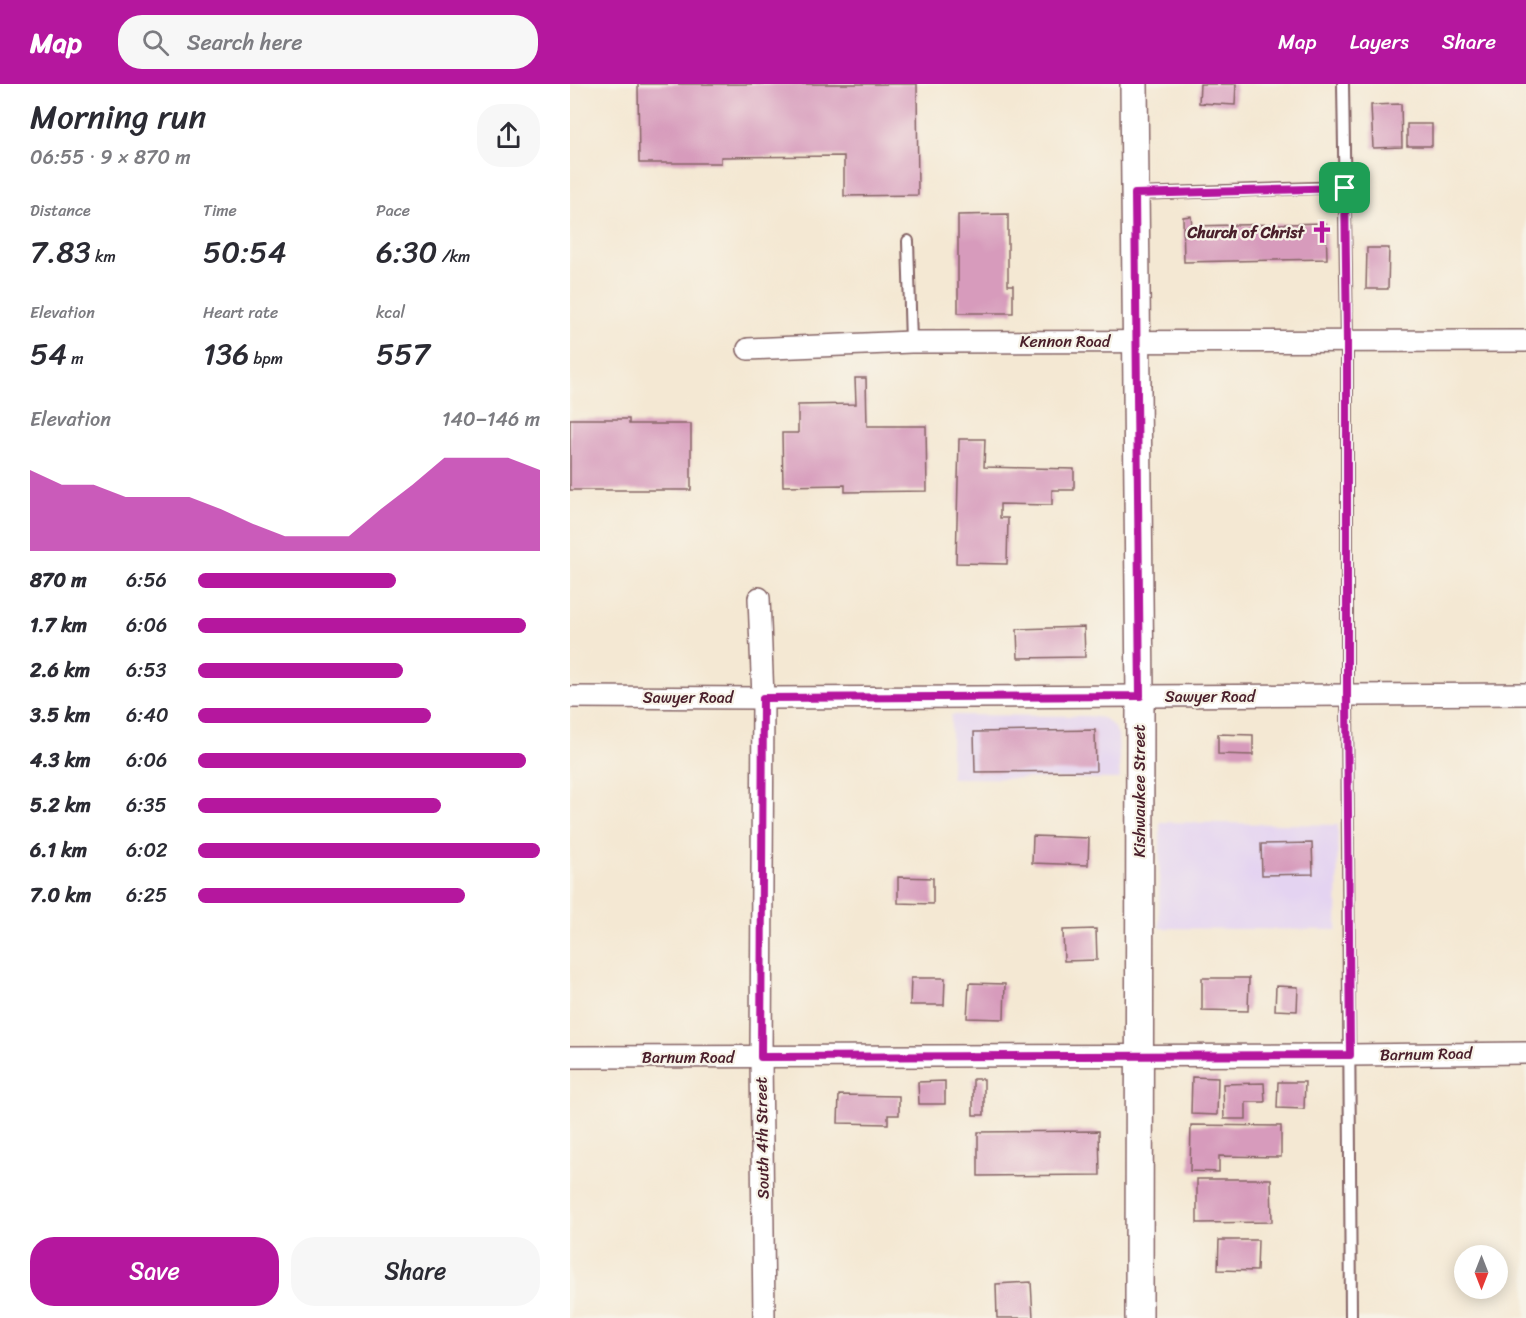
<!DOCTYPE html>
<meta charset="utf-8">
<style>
:root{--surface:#fff;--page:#f7f7f7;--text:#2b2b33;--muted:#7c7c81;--accent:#b5179e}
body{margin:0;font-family:Sriracha,sans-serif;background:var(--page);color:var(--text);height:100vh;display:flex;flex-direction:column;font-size:22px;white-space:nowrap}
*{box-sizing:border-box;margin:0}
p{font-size:20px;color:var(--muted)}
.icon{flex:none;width:33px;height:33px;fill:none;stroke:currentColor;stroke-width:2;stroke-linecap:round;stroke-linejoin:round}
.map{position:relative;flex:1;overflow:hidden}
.panel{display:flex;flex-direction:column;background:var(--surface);width:570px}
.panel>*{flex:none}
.needle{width:39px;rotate:180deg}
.controls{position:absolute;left:884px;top:1161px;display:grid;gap:12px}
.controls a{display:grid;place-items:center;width:54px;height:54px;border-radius:50%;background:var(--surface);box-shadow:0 3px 15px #0003;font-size:30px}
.pin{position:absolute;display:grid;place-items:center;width:51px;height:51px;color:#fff;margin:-26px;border-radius:12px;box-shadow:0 3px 9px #0006}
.round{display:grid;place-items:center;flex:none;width:63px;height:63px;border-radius:24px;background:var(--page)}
.headline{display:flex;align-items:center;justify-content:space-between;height:102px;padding:0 30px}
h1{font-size:33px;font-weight:600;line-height:45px}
.metrics{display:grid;grid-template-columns:repeat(3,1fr);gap:9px;height:102px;padding:6px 30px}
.metrics div{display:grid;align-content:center}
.metrics b{font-size:30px;font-weight:600}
.metrics small{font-size:16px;font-weight:400}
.metrics p{font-size:16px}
.chart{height:168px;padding:12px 30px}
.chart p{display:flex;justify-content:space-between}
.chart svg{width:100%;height:108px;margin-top:6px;fill:var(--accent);opacity:.7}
.cta{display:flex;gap:12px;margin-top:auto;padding:12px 30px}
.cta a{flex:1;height:69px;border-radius:24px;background:var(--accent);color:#fff;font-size:24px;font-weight:600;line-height:69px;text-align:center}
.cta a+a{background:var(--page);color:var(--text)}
ul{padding:0 30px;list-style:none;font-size:20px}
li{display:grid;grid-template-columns:96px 72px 1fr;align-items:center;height:45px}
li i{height:15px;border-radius:8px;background:var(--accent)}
header{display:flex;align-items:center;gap:36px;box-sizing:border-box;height:84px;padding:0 30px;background:var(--accent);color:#fff}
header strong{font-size:28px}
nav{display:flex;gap:33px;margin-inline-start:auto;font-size:21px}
.search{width:420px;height:54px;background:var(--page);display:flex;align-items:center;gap:15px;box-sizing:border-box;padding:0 21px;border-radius:24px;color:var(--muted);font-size:22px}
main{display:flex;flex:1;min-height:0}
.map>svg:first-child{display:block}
</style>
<header>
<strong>Map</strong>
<div class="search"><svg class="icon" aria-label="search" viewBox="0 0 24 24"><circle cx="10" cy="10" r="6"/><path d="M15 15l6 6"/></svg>Search here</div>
<nav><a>Map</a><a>Layers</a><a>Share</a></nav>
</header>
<main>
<section class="panel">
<div class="headline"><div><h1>Morning run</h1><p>06:55 · 9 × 870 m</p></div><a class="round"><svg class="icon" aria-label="share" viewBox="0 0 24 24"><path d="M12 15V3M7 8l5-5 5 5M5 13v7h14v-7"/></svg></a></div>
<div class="metrics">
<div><p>Distance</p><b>7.83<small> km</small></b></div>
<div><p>Time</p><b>50:54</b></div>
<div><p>Pace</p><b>6:30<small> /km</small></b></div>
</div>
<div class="metrics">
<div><p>Elevation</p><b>54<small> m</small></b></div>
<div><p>Heart rate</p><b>136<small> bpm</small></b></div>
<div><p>kcal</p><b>557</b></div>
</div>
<div class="chart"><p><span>Elevation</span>140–146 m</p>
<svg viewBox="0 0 160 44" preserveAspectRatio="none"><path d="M0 44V11L10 17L20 17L30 22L40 22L50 22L60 27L70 33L80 38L90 38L100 38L110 27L120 17L130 6L140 6L150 6L160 11V44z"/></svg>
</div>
<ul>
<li><b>870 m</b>6:56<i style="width:58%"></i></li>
<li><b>1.7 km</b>6:06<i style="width:96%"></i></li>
<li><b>2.6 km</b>6:53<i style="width:60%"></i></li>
<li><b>3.5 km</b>6:40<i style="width:68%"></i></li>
<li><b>4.3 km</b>6:06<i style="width:96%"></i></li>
<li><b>5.2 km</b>6:35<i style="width:71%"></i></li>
<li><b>6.1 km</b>6:02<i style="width:100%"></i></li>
<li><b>7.0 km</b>6:25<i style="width:78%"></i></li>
</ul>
<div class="cta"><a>Save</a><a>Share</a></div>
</section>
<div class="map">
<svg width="956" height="1234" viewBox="0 0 956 1234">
<rect width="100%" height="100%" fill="#f7f3e8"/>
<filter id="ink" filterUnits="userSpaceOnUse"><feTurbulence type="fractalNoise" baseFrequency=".0167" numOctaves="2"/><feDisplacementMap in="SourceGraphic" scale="12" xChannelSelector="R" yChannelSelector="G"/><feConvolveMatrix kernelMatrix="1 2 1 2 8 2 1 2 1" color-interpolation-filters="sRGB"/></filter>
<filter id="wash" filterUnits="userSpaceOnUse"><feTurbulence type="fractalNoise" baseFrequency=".008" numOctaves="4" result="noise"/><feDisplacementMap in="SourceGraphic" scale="24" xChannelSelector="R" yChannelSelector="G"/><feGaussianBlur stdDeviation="1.35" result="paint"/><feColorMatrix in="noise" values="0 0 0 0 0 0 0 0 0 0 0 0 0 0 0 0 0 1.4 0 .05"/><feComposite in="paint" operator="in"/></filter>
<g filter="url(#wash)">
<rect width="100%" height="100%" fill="#f4e8d3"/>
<g fill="#e4d3f1">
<polygon points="381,631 518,632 533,634 542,641 548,650 550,695 381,694"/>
<polygon points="590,738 768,741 767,846 589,844"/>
</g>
<g id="blocks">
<g fill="#d79bbc">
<polygon points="68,0 347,0 348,111 274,112 274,72 151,73 151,79 69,79"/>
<polygon points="630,0 666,0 665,21 629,19"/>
<polygon points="831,20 832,63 803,64 801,21"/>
<rect x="837" y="40" width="25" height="22"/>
<polygon points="438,130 438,201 443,201 443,229 388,229 388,131"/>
<polygon points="621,132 622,142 756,139 757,175 614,178 613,133"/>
<polygon points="797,164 819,164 818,205 796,205"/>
<polygon points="285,294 296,294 297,342 356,342 357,407 275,408 275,401 213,402 212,349 228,349 228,321 286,320"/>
<polygon points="0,335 59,335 59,340 121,340 121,406 0,406"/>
<polygon points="389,355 415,355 414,383 504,385 504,406 482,406 482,421 430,420 430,434 438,434 437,480 386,479"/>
<polygon points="514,543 515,573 448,574 447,545"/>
<polygon points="525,646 526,687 405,688 404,648"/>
<polygon points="648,650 683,651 683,671 648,670"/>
<polygon points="463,752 519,754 518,781 462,779"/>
<polygon points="742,759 743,790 692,791 691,760"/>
<polygon points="328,793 363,794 363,820 328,819"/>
<polygon points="526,845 527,876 494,877 493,846"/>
<polygon points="341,894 375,894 374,921 340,921"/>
<polygon points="632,894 679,894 678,927 632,926"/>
<polygon points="399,899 435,900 434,935 397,934"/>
<polygon points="706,902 728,903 727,927 705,926"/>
<polygon points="622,993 648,994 647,1031 621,1030"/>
<rect x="403" y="995" width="11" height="36"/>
<polygon points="375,997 375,1020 349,1020 348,998"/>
<polygon points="708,998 735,998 734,1025 707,1024"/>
<polygon points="694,999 695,1018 676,1018 676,1035 654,1035 653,1000"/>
<polygon points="269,1011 329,1012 329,1031 318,1031 318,1040 268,1039"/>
<polygon points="621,1041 711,1042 711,1073 649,1072 649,1088 620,1087"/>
<polygon points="529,1047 530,1091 408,1092 408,1048"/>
<polygon points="627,1095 701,1095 702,1138 627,1139"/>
<polygon points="649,1156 688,1156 687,1187 648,1186"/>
<polygon points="461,1198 463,1234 427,1234 426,1200"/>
</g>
</g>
</g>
<g filter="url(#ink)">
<use href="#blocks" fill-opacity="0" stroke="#866566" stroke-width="1.5"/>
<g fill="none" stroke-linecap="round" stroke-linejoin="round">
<g stroke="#866566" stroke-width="14">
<g id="service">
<polyline points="773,0 777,258 777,611 781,1234"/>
<polyline points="565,110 775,103"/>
<polyline points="338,157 341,258"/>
</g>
</g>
<g stroke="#866566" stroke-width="24">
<g id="minor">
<polyline points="178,265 341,258 956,257"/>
<polyline points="189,514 193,614 191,973 194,1234"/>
<polyline points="0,613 193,614 956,610"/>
<polyline points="0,973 780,971 956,969"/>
</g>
</g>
<g stroke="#866566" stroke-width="30">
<polyline id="tertiary" points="564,0 570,612 569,1234"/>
</g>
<use href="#service" stroke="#fff" stroke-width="10"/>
<use href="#minor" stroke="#fff" stroke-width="21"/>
<use href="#tertiary" stroke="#fff" stroke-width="27"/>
</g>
</g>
<g fill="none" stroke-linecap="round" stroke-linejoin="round" filter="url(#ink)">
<g stroke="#fff" stroke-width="12">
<polygon id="route" points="775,104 777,258 777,611 780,971 191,973 193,614 570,612 565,110"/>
</g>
<use href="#route" stroke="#b5179e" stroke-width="8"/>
</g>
<defs>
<g id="church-bare" transform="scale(1.8)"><path d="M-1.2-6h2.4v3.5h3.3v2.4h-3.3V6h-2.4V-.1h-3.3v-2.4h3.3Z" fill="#b5179e" stroke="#f7f3e8" stroke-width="2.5" paint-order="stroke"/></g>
</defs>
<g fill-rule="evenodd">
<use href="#church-bare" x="752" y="148"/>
</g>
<g text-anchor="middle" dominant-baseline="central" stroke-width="4.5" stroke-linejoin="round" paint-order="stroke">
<g font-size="16" font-weight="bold" fill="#4a1f2b" stroke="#f7f3e8" text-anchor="end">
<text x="734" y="148">Church of Christ</text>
</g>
<g font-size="16" fill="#4a1f2b" stroke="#f7f3e8">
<text x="495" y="257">Kennon Road</text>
<text x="640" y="612">Sawyer Road</text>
<text x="118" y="613">Sawyer Road</text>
<text transform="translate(569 707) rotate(-90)">Kishwaukee Street</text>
<text transform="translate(856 970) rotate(-1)">Barnum Road</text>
<text x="118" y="973">Barnum Road</text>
<text transform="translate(192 1054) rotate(-91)">South 4th Street</text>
</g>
</g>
</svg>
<div class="controls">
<a><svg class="needle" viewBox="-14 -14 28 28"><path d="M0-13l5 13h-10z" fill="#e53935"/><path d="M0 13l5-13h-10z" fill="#7c7c81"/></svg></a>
</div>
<div class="pin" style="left:775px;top:104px;background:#1e9e55"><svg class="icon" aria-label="arrive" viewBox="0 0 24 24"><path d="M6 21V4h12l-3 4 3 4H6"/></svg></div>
</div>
</main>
